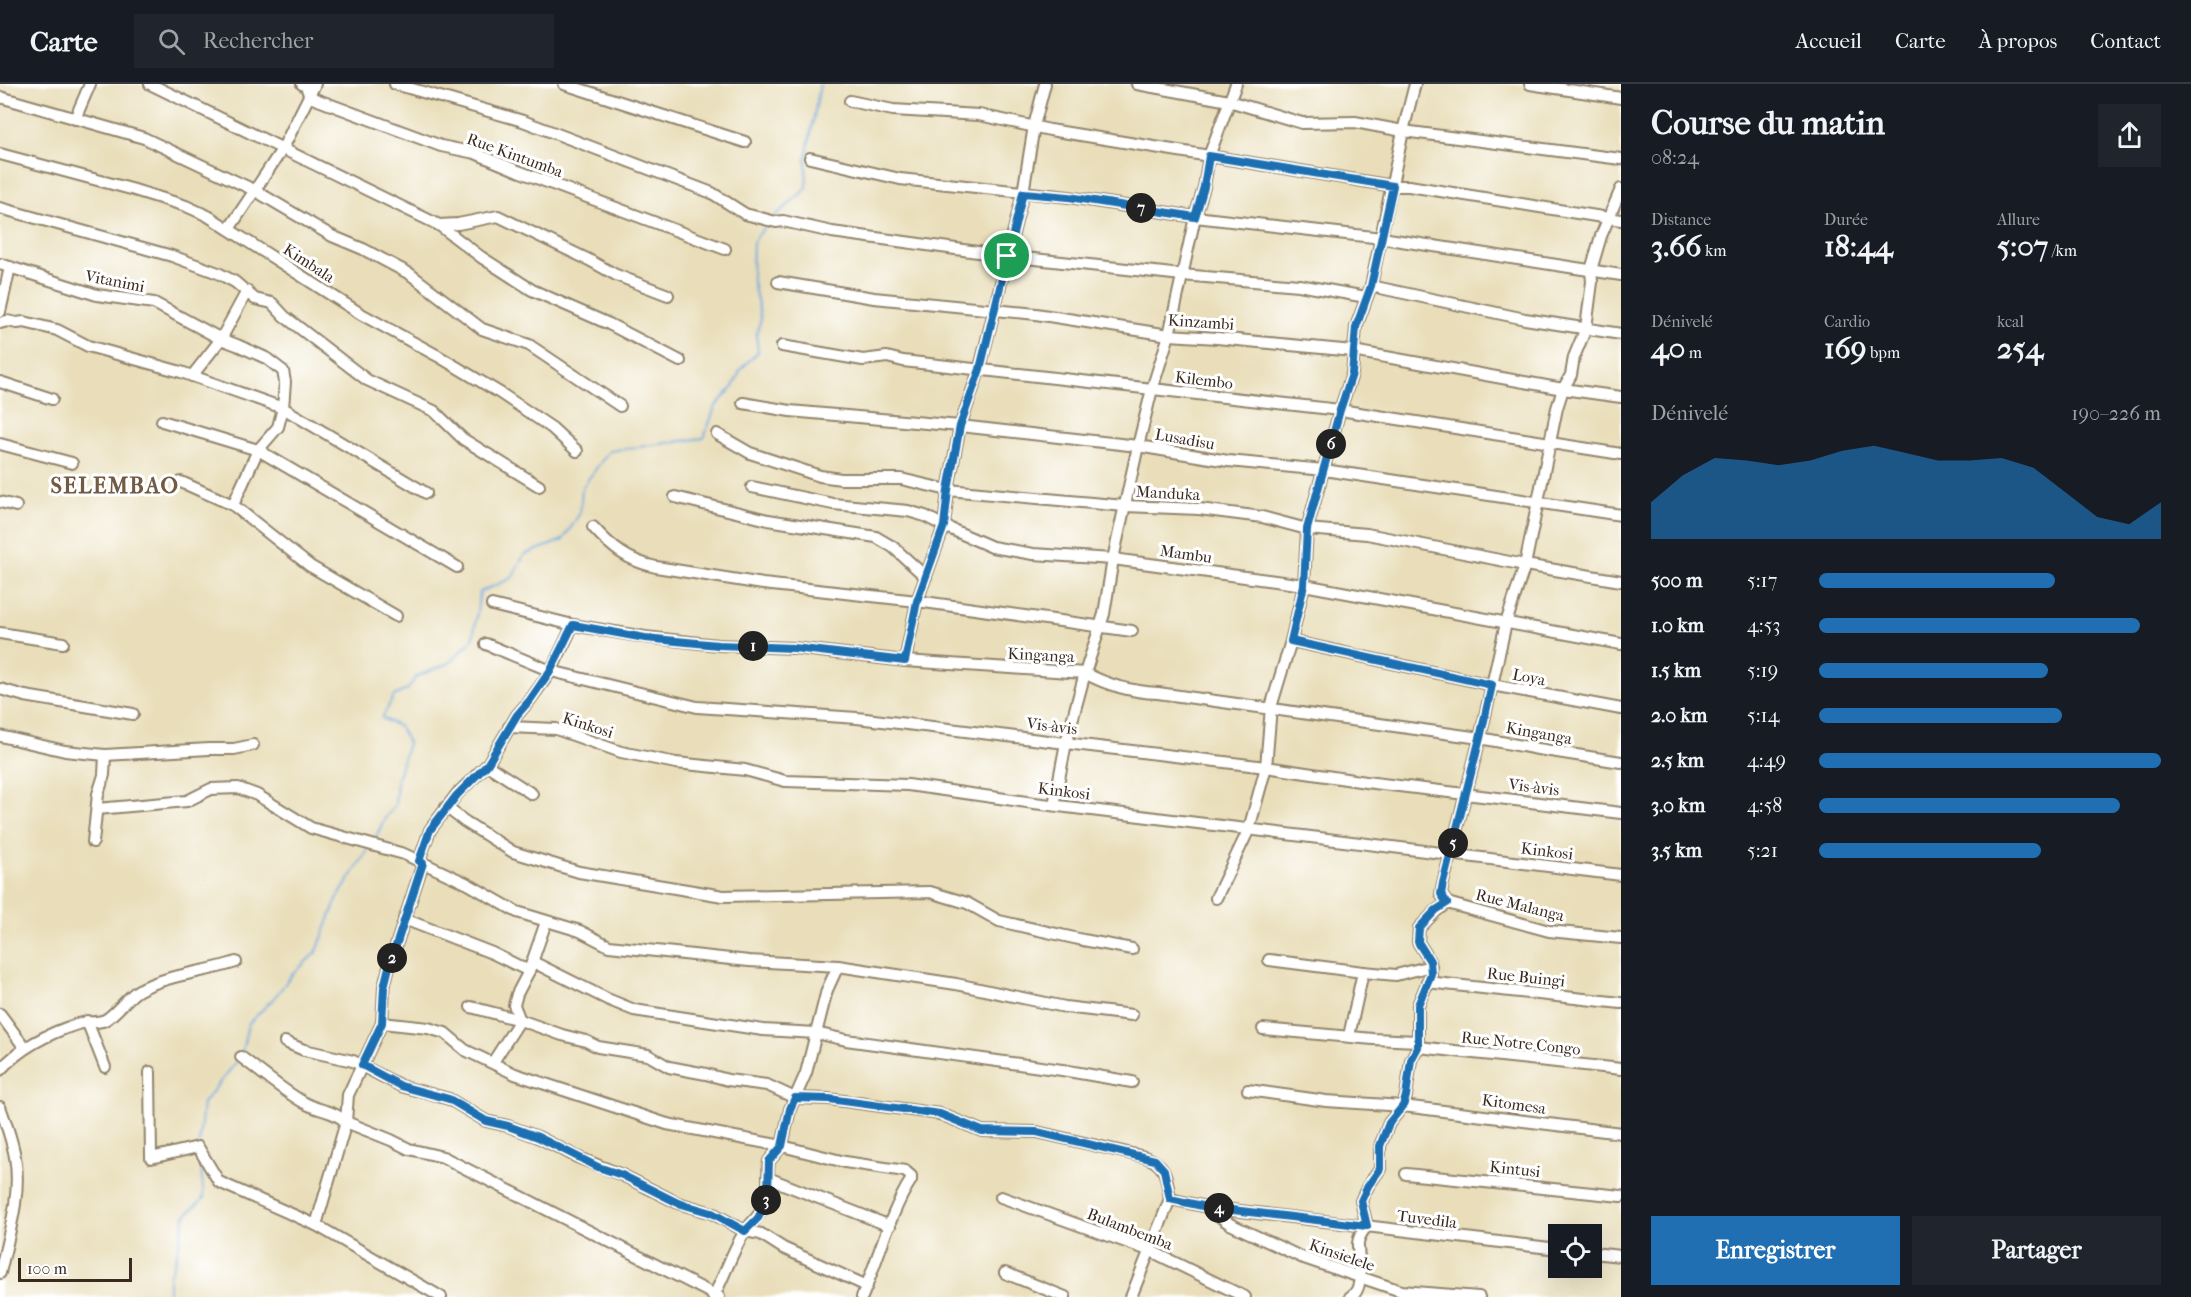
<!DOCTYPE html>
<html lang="fr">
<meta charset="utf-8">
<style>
:root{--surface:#171b24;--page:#20242c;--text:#f1f3f6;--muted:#9ea1a6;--line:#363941;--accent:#1f6fb2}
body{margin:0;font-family:"IM FELL French Canon",serif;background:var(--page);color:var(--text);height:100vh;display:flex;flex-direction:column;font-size:22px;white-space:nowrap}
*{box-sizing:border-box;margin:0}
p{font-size:20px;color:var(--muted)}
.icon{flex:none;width:33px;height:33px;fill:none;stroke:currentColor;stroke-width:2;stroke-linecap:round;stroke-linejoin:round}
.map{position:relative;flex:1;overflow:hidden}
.side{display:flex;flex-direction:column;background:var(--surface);width:570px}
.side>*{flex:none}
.controls{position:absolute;left:1548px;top:1140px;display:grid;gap:12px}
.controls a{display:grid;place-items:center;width:54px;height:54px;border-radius:0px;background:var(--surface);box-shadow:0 6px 24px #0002;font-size:30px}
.scale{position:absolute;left:18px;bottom:15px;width:114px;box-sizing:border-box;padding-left:6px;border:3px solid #3b2a1e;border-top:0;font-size:16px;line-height:21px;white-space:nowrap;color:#3b2a1e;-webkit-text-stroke:4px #fff;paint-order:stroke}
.pin{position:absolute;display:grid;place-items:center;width:51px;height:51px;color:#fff;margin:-26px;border:3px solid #fff;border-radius:50%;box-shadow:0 2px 6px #0007}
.km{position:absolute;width:30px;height:30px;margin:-15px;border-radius:50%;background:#222;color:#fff;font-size:16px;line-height:30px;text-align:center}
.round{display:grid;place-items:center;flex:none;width:63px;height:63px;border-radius:0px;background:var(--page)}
.head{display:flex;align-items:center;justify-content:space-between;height:102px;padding:0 30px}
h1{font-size:33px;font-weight:700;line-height:45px}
.metrics{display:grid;grid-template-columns:repeat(3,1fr);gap:9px;height:102px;padding:6px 30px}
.metrics div{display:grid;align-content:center}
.metrics b{font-size:30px;font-weight:700}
.metrics small{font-size:16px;font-weight:400}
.metrics p{font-size:16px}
.chart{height:168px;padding:12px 30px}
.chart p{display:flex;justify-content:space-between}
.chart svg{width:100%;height:108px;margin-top:6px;fill:var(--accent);opacity:.7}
.button{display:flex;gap:12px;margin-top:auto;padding:12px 30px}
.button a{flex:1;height:69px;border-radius:0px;background:var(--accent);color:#fff;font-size:24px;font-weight:700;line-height:69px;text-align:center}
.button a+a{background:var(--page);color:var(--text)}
ul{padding:0 30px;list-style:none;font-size:20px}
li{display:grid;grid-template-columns:96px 72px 1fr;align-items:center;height:45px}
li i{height:15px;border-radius:8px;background:var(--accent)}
header{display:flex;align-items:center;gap:36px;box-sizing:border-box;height:84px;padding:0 30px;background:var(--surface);border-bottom:2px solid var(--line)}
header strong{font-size:28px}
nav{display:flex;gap:33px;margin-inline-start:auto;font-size:21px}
.search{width:420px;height:54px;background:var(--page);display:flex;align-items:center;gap:15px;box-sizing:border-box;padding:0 21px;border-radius:0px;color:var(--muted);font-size:22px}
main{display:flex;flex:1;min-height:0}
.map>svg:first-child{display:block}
</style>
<header>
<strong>Carte</strong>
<div class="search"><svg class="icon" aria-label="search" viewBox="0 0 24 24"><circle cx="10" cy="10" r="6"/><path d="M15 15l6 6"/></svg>Rechercher</div>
<nav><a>Accueil</a><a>Carte</a><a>À propos</a><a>Contact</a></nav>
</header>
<main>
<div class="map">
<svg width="1621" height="1213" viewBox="0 0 1621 1213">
<rect width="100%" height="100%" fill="#fff"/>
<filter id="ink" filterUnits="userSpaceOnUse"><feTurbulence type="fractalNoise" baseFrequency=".0167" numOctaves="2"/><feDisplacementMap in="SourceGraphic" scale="12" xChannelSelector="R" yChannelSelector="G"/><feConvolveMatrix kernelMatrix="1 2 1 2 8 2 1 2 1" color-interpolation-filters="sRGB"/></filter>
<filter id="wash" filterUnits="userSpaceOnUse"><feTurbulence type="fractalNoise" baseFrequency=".008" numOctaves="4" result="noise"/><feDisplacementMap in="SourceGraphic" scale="24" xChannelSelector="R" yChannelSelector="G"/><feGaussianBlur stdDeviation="1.35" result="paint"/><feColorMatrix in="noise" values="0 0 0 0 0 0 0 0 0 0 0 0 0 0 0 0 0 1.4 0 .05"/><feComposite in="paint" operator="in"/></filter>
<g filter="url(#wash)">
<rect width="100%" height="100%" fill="#e9deb9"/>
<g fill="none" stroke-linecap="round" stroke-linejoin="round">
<g stroke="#68a6da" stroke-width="2">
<polyline points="773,134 807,104 806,75 820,0"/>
<polyline points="374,757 385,734 395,721 397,695 408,659 400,643 382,634 394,612 408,605 416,593 449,579 473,555 480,508 512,494 524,471 563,456 580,429 582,404 609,367 704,354 715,323 733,303 741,285 758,268 756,251 761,235 752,193 753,158 767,140"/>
<polyline points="242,968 248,940 274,914 291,892 317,867 337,815 369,764"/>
<polyline points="199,1059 203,1019 238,976"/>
<polyline points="169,1213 169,1192 176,1174 185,1132 204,1114 200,1074"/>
</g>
</g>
</g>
<g filter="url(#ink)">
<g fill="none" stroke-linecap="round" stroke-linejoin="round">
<g stroke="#92846c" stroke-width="14">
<g id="minor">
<polyline points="150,0 439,141 458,140 498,132 589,176 616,191 668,211"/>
<polyline points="302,0 306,2 310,13 441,62 475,69 518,87 725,165"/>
<polyline points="395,0 523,37 712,109 745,130 776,138 783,137 832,148 1007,172 1182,191 1299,201 1366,213"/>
<polyline points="564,0 745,58"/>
<polyline points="1137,0 1229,17 1302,39 1355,38 1403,47 1621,75"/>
<polyline points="1530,0 1621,14"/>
<polyline points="0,13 144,54 254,106 332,152 363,165 410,190 482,245 529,261 620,322"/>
<polyline points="850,17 893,26 979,31 1050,46 1393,102 1409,102 1621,136"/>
<polyline points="75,35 90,0"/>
<polyline points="0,70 131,105 186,122 208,132 361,230 438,272 500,309 552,344 577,367"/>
<polyline points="810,74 900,95 1069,113 1195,133 1382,154 1621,191"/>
<polyline points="0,124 172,172 218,189 235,198 255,215 272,219 284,232 367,296 434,327 463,355 539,402"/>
<polyline points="439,141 481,173 532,206 609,240 680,277"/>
<polyline points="229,145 283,64 315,0"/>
<polyline points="0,180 97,211 154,219 221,255 237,261 266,274 283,287 285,298 283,324 278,343 258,366 233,421"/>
<polyline points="778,198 874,214 1036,230 1169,251 1217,254 1353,267 1563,305 1621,313"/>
<polyline points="1371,202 1525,235 1621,250"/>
<polyline points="0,228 10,183"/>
<polyline points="0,239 7,237 17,239 24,238 57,246 88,262 181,288 283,324 426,409"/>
<polyline points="782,262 863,276 887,273 903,277 1340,326 1621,370"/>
<polyline points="192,292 221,255 247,207"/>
<polyline points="0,298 52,315"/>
<polyline points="743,319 790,327 960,342 1138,362 1228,377 1324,386 1621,431"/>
<polyline points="162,337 258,366 457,483"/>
<polyline points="717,350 750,369 820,392 841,395 901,395 948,406 1125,422 1199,425 1262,433 1307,445 1367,450 1525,481 1621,497"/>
<polyline points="0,360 72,379"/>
<polyline points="181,398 233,421 310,482 396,532"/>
<polyline points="752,403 833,420 908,427 925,432 944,442 992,463 1033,470 1113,475 1304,501 1621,560"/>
<polyline points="675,413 768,436 876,453 893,463 926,493"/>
<polyline points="0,418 16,422"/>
<path d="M593 443C612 464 628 477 656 483L763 500 917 517 1132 547"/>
<path d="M492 521 573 541 645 553 718 561 794 564 905 577 1085 589C1107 601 1134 608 1158 609L1480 654 1538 665 1621 678"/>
<polyline points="0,549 63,559"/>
<polyline points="1291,557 1492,601 1621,625"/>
<polyline points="486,560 551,587 697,623 857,634 1266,683 1366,698 1621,729"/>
<polyline points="905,577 917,517 944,442 948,406 960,342 980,284 1023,109 1034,42 1045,0"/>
<polyline points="0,605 25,612 133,630"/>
<polyline points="509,643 556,645 621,668 676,679 745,686 785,697 908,701 1034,719 1621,791"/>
<polyline points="0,652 65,667 105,671 209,665 234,665 253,661"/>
<polyline points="487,681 532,710"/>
<polyline points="1054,721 1066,659 1085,589 1104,530 1113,475 1138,362 1152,305 1169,251 1195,133 1204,103 1209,72 1236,0"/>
<polyline points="446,723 464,737 513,768 579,788 723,812 930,808 967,819 999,837 1083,856 1132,865"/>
<path d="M97 725 187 717 211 705 238 704 257 711 311 744 404 770 468 800 517 828 580 847 609 862 749 877 838 882 827 906 806 989 790 1025 782 1062 769 1077C767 1091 770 1105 765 1119 761 1132 751 1138 744 1149 731 1169 725 1192 713 1213"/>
<polyline points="93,758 98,710 104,691 105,671"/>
<polyline points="419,777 430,746 457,710 487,681 517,631 530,616 551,587 573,541"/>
<polyline points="1216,814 1249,745 1266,683 1271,623 1291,557 1304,501 1307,445 1340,326 1352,290 1356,243 1371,202 1403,47 1415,0"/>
<polyline points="1447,819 1441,810 1443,799 1480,654 1506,539 1525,481 1557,324 1563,305 1571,291 1574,273 1586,244 1592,198 1591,186 1601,152 1621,105"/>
<polyline points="1447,819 1549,847 1621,854"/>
<polyline points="404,835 492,869 529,887"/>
<polyline points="1269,876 1363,888 1349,952"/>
<polyline points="533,878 607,915 634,926 763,946 816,949 846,956 1062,986 1132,998"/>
<polyline points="838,882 956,900 1065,923 1132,931"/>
<polyline points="1363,888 1396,891 1431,882"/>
<polyline points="1427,898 1621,919"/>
<path d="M471 923 520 936 562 951 586 957 598 963 648 971 669 983 706 990 728 996 767 1001 795 1014 829 1015 940 1030 982 1047 1037 1048 1145 1073C1168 1081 1166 1094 1170 1115L1207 1123 1558 1165"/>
<polyline points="0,930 25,964"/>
<polyline points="87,937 105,983"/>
<path d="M382 939 428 944 445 949 465 966 515 990 667 1040 782 1062 845 1078 905 1087 911 1092V1096C890 1128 878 1176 862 1213"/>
<polyline points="1263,945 1373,955 1418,957"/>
<polyline points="285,958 304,966 353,977 401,1002 449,1015 486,1037 508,1042 538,1053 577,1073 622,1091 678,1119 712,1129 745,1147 761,1150 783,1164 867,1202"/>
<polyline points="1418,963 1621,985"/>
<path d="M241 973C261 988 281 1005 303 1018 317 1027 334 1026 346 1038L391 1056 409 1065 443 1073 719 1213"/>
<polyline points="493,978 520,936 514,921 517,910 529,887 546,838"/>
<path d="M0 986C21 963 49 949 78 940 87 937 96 940 105 936 117 929 128 912 139 906 169 890 204 889 236 878"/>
<polyline points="150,988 151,1074 198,1063 219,1098 316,1141 441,1213"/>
<polyline points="1248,1006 1326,1017 1403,1022 1621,1049"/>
<path d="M0 1023C6 1039 12 1056 15 1073 22 1111 8 1152 0 1189"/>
<polyline points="1406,1090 1621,1112"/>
<polyline points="768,1094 890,1142"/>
<polyline points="1001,1113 1151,1167 1245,1213"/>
<polyline points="1207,1123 1230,1140 1301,1173 1401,1207 1479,1213"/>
<polyline points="316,1141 346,1038 348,1011 382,939 384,903 389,883 423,779"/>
<polyline points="1592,1169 1621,1172"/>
<polyline points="1005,1189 1065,1213"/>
<polyline points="1131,1213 1170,1115"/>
<path d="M1350 1213C1367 1204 1357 1173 1358 1159 1359 1151 1363 1147 1367 1142L1361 1117 1368 1102 1380 1085V1062L1389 1039 1403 1022 1406 1012 1411 976 1418 963V921L1431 890 1430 877 1418 858 1419 844 1436 827 1447 819"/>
</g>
</g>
<use href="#minor" stroke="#fff" stroke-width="10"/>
</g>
</g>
<g fill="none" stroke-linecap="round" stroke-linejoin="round" filter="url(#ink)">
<g stroke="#fff" stroke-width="12">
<polygon id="route" points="1209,72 1393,102 1371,202 1356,243 1352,290 1340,326 1307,445 1304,501 1291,557 1492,601 1480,654 1443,799 1441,810 1447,819 1436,826 1419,844 1418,858 1430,877 1431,890 1418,921 1418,963 1411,976 1406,1012 1403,1022 1389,1039 1380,1062 1380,1085 1368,1102 1361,1117 1367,1142 1207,1123 1170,1115 1164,1086 1155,1076 1037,1048 982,1047 940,1030 829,1015 795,1014 790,1025 782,1062 769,1077 768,1107 765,1121 758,1134 745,1147 712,1129 678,1119 622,1091 598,1083 538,1053 508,1042 486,1037 449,1015 401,1002 362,981 382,939 384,903 389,883 423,779 419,777 430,746 457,711 487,681 517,631 530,616 550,587 573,541 645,554 718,561 794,564 905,577 917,517 944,442 948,406 960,342 980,285 1023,109 1069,113 1195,133 1204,103"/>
</g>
<use href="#route" stroke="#1f6fb2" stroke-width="8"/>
</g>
<g text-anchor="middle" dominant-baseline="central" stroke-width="6" stroke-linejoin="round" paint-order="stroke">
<g font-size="16" fill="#3b2a1e" stroke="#fff">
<text transform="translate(515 71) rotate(20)">Rue Kintumba</text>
<text transform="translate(309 179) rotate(33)">Kimbala</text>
<text transform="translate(115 197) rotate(11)">Vitanimi</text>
<text transform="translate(1201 238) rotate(4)">Kinzambi</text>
<text transform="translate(1204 296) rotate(7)">Kilembo</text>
<text transform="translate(1185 355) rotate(10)">Lusadisu</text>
<text transform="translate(1168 409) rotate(3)">Manduka</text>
<text transform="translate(1186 470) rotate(8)">Mambu</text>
<text transform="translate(1041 571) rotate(3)">Kinganga</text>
<text transform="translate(1529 593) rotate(11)">Loya</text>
<text transform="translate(588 641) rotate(18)">Kinkosi</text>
<text transform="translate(1052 642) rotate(7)">Vis-àvis</text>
<text transform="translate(1539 649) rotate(10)">Kinganga</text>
<text transform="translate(1534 703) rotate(7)">Vis-àvis</text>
<text transform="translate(1064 707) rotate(7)">Kinkosi</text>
<text transform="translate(1547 767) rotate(7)">Kinkosi</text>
<text transform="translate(1520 821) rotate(14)">Rue Malanga</text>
<text transform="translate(1526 893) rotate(6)">Rue Buingi</text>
<text transform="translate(1521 959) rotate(6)">Rue Notre Congo</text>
<text transform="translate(1514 1020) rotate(8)">Kitomesa</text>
<text transform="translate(1515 1085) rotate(6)">Kintusi</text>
<text transform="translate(1427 1135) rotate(7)">Tuvedila</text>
<text transform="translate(1130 1145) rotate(21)">Bulambemba</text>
<text transform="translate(1342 1171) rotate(19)">Kinsielele</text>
</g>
<g font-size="22" font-weight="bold" letter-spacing="1.5" fill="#735a42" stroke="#fff">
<text x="115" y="402">SELEMBAO</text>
</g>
</g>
</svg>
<div class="controls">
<a><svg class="icon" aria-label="locate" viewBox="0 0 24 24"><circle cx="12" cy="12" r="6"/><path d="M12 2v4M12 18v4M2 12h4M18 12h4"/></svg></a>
</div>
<div class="scale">100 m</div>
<div class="pin" style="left:1007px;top:172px;background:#1e9e55"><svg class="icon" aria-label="arrive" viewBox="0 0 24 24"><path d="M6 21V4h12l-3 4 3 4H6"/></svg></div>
<b class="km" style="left:753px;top:562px">1</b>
<b class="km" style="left:392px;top:874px">2</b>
<b class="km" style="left:766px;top:1116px">3</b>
<b class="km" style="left:1219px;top:1124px">4</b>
<b class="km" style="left:1453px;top:759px">5</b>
<b class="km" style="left:1331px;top:360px">6</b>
<b class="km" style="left:1141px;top:124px">7</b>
</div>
<section class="side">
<div class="head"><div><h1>Course du matin</h1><p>08:24</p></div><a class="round"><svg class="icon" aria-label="share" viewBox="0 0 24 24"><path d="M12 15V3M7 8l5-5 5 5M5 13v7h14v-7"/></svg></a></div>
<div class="metrics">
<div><p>Distance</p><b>3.66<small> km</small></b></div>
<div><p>Durée</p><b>18:44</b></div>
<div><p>Allure</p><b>5:07<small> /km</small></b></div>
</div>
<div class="metrics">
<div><p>Dénivelé</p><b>40<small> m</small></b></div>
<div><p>Cardio</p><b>169<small> bpm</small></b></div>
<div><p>kcal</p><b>254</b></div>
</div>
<div class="chart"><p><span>Dénivelé</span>190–226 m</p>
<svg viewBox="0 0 160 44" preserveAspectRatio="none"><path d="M0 44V29L10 18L20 11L30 12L40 14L50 12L60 8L70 6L80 9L90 12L100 12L110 11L120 15L130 25L140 35L150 38L160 29V44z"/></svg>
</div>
<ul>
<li><b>500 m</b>5:17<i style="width:69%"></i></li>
<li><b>1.0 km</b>4:53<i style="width:94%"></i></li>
<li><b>1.5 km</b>5:19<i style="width:67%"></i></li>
<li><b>2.0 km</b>5:14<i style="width:71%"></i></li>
<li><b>2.5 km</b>4:49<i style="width:100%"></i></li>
<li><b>3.0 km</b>4:58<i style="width:88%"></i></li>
<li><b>3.5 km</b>5:21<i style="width:65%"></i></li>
</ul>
<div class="button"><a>Enregistrer</a><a>Partager</a></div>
</section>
</main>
